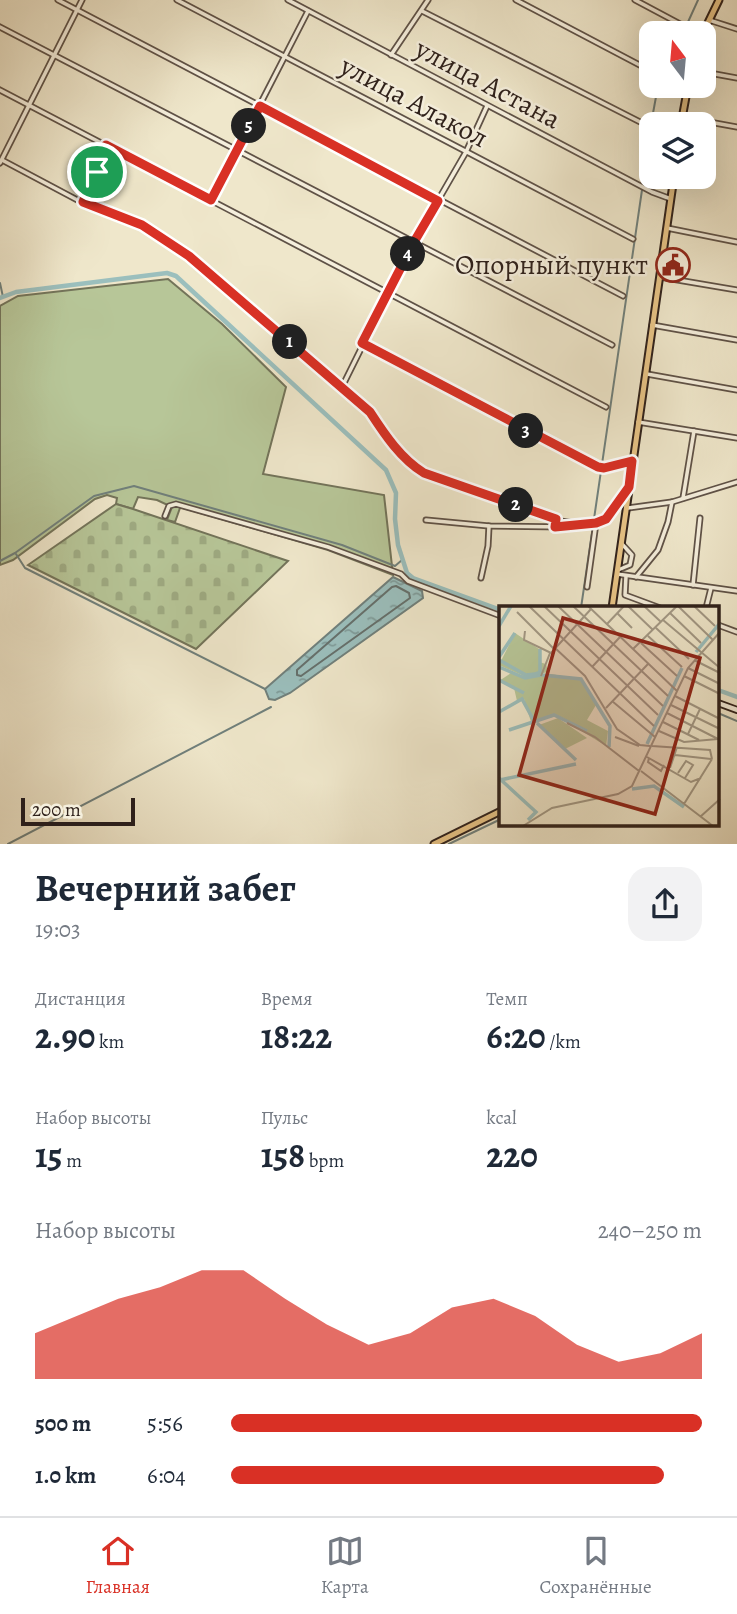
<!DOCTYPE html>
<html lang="ru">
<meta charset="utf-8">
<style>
:root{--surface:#fff;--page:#f2f2f3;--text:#1f2937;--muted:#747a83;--line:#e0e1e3;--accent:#d93025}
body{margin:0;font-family:Alegreya,serif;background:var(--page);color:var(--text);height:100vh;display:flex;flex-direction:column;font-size:26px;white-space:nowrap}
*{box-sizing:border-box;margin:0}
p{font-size:23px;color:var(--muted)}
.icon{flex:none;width:38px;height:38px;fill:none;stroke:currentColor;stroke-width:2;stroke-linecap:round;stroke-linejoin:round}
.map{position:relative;height:844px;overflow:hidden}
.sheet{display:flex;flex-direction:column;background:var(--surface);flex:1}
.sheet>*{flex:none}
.needle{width:46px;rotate:344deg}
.controls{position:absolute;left:639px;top:21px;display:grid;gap:14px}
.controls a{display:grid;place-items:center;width:77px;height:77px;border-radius:14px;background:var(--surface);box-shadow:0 7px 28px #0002;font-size:35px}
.scale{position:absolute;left:21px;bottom:18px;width:114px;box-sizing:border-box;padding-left:7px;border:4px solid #2f211b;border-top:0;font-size:19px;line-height:24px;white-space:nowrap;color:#2f211b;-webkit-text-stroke:5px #f5efdd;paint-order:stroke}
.pin{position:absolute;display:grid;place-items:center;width:60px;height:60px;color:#fff;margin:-30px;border:4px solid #fff;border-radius:50%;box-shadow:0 2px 7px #0007}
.km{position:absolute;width:35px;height:35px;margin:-18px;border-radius:50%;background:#222;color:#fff;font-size:19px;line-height:35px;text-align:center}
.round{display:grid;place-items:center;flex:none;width:74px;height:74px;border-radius:21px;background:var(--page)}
.head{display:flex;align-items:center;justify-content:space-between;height:119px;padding:0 35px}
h1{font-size:38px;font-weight:600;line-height:52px}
.stats{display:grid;grid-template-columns:repeat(3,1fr);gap:10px;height:119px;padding:7px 35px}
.stats div{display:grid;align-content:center}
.stats b{font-size:35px;font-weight:600}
.stats small{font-size:19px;font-weight:400}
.stats p{font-size:19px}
.chart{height:196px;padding:14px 35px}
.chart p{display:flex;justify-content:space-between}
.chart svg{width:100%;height:126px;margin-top:7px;fill:var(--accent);opacity:.7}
ul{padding:0 35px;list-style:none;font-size:23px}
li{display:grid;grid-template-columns:112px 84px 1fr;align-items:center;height:52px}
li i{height:18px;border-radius:9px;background:var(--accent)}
.dock{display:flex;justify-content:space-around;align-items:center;height:98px;border-top:2px solid var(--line);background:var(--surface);font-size:19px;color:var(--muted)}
.dock a{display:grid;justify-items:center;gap:4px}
.dock .active{color:var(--accent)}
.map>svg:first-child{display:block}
</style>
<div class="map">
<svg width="737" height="844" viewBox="0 0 737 844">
<defs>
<pattern id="cemetery-stones" width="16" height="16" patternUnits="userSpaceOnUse" patternTransform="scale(1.75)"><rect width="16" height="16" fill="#b7c698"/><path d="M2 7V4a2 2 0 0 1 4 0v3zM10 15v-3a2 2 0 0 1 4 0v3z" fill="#9eaa82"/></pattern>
<pattern id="water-ripples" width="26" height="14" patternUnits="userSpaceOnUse" patternTransform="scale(1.75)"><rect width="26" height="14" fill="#9bbfbd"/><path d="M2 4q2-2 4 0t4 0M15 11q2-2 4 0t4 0" fill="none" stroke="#7f9b99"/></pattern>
</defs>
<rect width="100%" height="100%" fill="#efe7cb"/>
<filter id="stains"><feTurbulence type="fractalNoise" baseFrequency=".00286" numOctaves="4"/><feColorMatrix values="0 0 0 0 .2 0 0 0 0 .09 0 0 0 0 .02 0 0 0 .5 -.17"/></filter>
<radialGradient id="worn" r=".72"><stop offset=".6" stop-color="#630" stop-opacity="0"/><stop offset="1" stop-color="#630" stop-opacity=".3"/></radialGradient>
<polygon fill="#b7c698" stroke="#73745a" stroke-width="2" points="168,279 222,324 286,387 263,474 384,495 393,575 328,550 183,508 180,508 175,522 167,520 172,507 157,500 138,497 133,509 116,504 117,498 107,495 95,499 13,560 0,565 0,306 18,296"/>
<polygon fill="url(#cemetery-stones)" stroke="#73745a" stroke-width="2" points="116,504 133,509 288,561 196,649 28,565"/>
<polygon fill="url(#water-ripples)" stroke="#70807c" stroke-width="2" points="393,577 422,591 423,598 290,693 275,700 269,699 265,689"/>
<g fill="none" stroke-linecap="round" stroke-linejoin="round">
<polygon stroke="#65706c" stroke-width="2" points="396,586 409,593 410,598 301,676 297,675 297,670 392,587"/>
<g stroke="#70807c" stroke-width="2">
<polyline points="683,33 698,0"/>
<polyline points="651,124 658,86"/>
<polyline points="643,184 651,127"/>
<polyline points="0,283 3,297"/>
<polyline points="16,554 25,568 265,689"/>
<polyline points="0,561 15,553 94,496 134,486 342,545 395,566 402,560"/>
<polyline points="581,608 642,190"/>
<polyline points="718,713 737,721"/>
<polyline points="8,844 271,707"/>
<polyline points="449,844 501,819"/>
</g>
<g stroke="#9bbfbd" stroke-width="4.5">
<polyline points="0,298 16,292 167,273 176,276 386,470 396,493 395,519 398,545 407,573 413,578 501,610"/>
<polyline points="718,690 737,697"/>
</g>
<g stroke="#5f5247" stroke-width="7">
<g id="street">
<polyline points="58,0 623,296"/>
<polyline points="177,0 633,239"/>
<polyline points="288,0 652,192 671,199"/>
<polyline points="516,0 651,71"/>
<polyline points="635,0 682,25"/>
<polyline points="422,11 648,126"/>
<polyline points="709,20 737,29"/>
<polyline points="0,27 612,345"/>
<polyline points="391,55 428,0"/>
<polyline points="704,72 737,78"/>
<polyline points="0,90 606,407"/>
<polyline points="682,117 737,127"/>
<path d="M2 160 83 203 142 225 177 247 370 412C385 435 401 459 424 473L560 521C603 528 604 522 627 489"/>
<polyline points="0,163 82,0"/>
<polyline points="211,200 308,11"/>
<polyline points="84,202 106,145"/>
<polyline points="667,228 737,242"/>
<polyline points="660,277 737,290"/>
<polyline points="652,325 737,340"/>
<polyline points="362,343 598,467 604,468 632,461"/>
<polyline points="647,374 737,390"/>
<polyline points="342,387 414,242 466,152 487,106"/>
<polyline points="638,422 737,438"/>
<polyline points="683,498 694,431"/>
<polyline points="628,508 672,502 737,482"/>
<polyline points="165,516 169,506 176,504 328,547 401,574 408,581 501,616"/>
<polyline points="426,520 489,526 564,527 577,524"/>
<polyline points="618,570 630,565 632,555 622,544"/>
<polyline points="617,574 737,591"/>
<polyline points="626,576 625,595 660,608"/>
<polyline points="636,577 658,550 668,522 672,502"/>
<polyline points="481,578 488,546 489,526"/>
<polyline points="693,585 700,518"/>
<polyline points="587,587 596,523"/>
<polyline points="706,608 711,588"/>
<polyline points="718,625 737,632"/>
</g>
</g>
<g stroke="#2f211b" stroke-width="8">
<polyline id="secondary" points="718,703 737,710"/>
</g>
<g stroke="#2f211b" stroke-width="9">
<g id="primary">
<polyline points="703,33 719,0"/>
<polyline points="681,124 688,86"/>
<polyline points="612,608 674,177"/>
<polyline points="434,844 501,811"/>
</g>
</g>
<use href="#street" stroke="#f5efdd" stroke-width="3.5"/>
<use href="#secondary" stroke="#f5efdd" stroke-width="4.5"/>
<use href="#primary" stroke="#e8c486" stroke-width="5"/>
</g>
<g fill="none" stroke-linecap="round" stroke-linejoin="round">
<g stroke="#fff" stroke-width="14">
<path id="route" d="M260 106 438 201 414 242 362 343 598 467 604 468 632 461 629 487 606 519 596 523 555 527 556 519 424 473C401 459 385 435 370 412L189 256 142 225 83 202 106 145 211 200Z"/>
</g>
<use href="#route" stroke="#d93025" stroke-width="9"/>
</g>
<defs>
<g id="civic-ring" transform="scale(1.75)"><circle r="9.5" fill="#f5efdd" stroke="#8f2418" stroke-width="1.5"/><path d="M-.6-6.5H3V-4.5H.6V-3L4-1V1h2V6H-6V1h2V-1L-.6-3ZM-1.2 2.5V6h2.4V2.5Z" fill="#8f2418"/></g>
</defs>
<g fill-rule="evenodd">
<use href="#civic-ring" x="673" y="265"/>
</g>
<g text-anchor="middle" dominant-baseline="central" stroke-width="5" stroke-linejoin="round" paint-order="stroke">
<g font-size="28" fill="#2f211b" stroke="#f5efdd">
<text transform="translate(488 84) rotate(28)">улица Астана</text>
<text transform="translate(414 102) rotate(28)">улица Алакол</text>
</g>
<g font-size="28" fill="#2f211b" stroke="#f5efdd" text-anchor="end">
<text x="648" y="265">Опорный пункт</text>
</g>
</g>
<g transform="translate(499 606)">
<rect width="220" height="220" fill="#efe7cb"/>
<path d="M16 27 40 43V56L47 58 49 66 27 71 0 59ZM12 67 26 73 52 68 81 73 97 99 88 114 109 125 107 140 58 110 32 116 25 93 18 95 15 82 0 75Z" fill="#b7c698"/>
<path d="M59 112 88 132 66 143 40 119Z" fill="#b7c698"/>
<path fill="none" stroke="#9bbfbd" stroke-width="3.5" d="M0 20 12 0M197 46 221 17M0 51 16 27M0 54 27 69 36 68 41 66V43M0 61 26 72 42 69M43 69 82 73 111 120 110 141M0 74 25 87M0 106 23 93 35 115M38 117 77 154M10 124 55 109 88 125M148 138 183 62M0 172 37 206 29 214M1 174 77 158M133 183 155 180 185 201"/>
<path fill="none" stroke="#a29885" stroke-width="2" d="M30 0 155 120M45 0 159 109M59 0 164 100M74 0 169 90M89 0 178 85M129 0 154 24M145 0 162 16M179 0 214 34M195 0 216 20M18 6 55 43M118 7 133 22M171 7 202 37M164 14 221 62M108 18 125 0M157 22 190 53M26 25 25 34 52 47 92 3M149 30 183 61M142 37 178 70M56 42 86 70 118 123 141 139 151 140M134 43 178 0M195 54 221 67M93 61 121 31M189 62 221 78M42 70 51 47M185 70 221 88M176 90 221 113M113 95 156 131M172 99 221 123M107 102 149 58M168 107 219 133M164 116 200 134M68 117 96 131 140 165M160 125 185 136 219 133M189 128 201 103M116 131 140 140M153 140 211 144 213 153M176 149 212 153M148 151 192 176 202 172M150 152 149 156 162 165 165 159M171 162 178 141M142 165 214 220M179 167 187 155 194 159 186 172M185 198 213 153M201 211 221 193M24 220 53 202 119 188 133 180 189 62 221 26"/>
<path fill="#8f2418" fill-opacity="0.15" stroke="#8f2418" stroke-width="3.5" d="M64 12 201 52 156 208 20 169Z"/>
<rect width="220" height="220" fill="none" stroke="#2f211b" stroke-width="3.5"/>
</g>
<rect width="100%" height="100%" filter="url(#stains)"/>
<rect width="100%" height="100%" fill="url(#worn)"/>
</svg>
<div class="controls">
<a><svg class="needle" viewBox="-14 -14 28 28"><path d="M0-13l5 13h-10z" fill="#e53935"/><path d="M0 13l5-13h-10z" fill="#747a83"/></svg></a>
<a><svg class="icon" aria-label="layers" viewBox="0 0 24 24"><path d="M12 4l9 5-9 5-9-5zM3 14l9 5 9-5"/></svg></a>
</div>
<div class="scale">200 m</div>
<div class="pin" style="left:97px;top:172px;background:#1e9e55"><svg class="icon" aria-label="arrive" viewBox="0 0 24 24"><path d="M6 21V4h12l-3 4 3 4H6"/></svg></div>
<b class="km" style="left:290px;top:342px">1</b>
<b class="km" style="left:516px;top:505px">2</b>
<b class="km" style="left:526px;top:431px">3</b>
<b class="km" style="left:408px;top:254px">4</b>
<b class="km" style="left:249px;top:126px">5</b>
</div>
<section class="sheet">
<div class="head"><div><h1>Вечерний забег</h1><p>19:03</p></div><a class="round"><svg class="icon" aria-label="share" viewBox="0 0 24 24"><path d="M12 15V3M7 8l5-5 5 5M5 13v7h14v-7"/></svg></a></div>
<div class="stats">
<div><p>Дистанция</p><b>2.90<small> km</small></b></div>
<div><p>Время</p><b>18:22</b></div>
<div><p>Темп</p><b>6:20<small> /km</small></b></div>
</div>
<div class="stats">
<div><p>Набор высоты</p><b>15<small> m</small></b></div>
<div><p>Пульс</p><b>158<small> bpm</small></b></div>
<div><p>kcal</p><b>220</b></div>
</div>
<div class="chart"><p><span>Набор высоты</span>240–250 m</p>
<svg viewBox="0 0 160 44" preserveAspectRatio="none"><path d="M0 44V28L10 22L20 16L30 12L40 6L50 6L60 16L70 25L80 32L90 28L100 19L110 16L120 22L130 32L140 38L150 35L160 28V44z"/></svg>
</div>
<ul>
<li><b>500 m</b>5:56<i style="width:100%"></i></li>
<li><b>1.0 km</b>6:04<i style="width:92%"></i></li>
</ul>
</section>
<nav class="dock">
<a class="active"><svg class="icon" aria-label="home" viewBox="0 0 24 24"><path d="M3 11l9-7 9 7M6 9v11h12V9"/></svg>Главная</a>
<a><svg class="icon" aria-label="map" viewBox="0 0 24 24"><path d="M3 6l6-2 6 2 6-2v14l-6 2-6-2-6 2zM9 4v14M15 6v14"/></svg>Карта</a>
<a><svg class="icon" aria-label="saved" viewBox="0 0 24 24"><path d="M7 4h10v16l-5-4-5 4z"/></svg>Сохранённые</a>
</nav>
